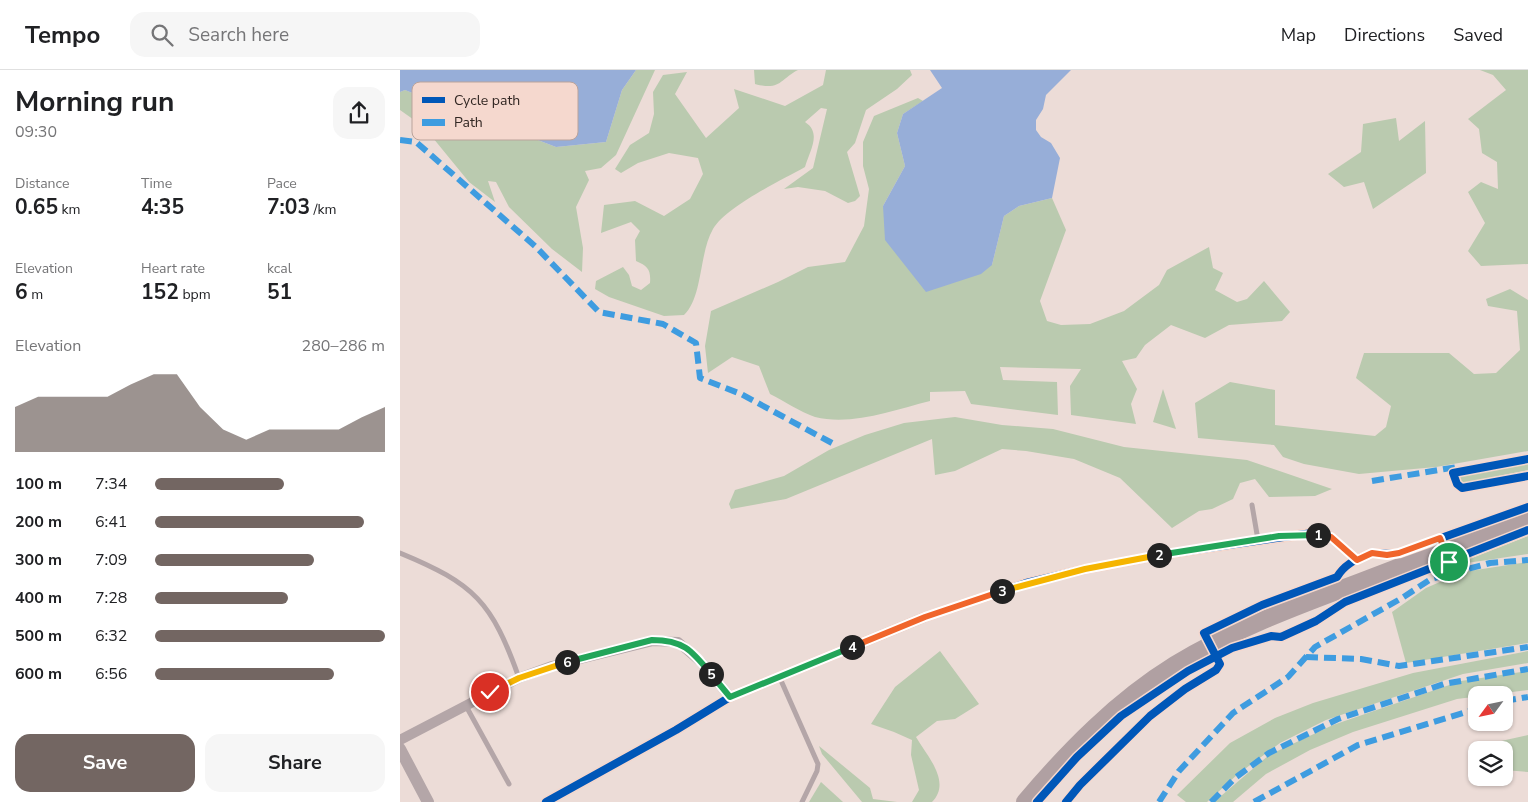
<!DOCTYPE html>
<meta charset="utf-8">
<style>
:root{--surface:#fff;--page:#f6f6f6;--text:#202124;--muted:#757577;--line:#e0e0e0;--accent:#736662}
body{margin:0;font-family:"Nunito Sans",sans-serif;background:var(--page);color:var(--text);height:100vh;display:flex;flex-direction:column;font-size:19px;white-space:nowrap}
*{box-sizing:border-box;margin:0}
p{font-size:16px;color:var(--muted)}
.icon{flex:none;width:28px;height:28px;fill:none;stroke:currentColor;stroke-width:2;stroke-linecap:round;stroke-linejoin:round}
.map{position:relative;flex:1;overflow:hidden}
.details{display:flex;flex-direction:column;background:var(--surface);width:400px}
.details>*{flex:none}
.needle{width:32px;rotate:237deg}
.buttons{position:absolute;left:1068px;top:616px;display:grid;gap:10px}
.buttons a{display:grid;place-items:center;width:45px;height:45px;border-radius:10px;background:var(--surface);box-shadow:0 1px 4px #0004;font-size:25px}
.pin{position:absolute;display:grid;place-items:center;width:42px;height:42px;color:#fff;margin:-21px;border:2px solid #fff;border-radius:50%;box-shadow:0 1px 5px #0007}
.km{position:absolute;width:25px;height:25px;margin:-12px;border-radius:50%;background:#222;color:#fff;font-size:14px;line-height:25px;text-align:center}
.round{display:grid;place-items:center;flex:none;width:52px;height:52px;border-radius:15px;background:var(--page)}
.summary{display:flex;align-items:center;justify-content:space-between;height:85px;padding:0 15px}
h1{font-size:28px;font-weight:700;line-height:38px}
.metrics{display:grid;grid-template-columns:repeat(3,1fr);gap:8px;height:85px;padding:5px 15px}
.metrics div{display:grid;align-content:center}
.metrics b{font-size:21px;font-weight:700}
.metrics small{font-size:14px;font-weight:400}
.metrics p{font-size:14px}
.chart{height:140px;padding:10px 15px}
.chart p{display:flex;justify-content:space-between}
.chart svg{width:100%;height:90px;margin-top:5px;fill:var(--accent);opacity:.7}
.action{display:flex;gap:10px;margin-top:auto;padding:10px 15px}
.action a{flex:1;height:58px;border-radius:15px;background:var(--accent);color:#fff;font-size:20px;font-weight:700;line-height:58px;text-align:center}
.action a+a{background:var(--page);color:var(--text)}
ul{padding:0 15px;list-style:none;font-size:16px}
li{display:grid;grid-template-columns:80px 60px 1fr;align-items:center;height:38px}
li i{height:12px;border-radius:6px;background:var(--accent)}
header{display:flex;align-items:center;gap:30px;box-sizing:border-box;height:70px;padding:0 25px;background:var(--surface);border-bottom:1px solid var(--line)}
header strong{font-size:24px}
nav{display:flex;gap:28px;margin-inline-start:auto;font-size:18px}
.search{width:350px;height:45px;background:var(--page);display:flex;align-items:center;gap:12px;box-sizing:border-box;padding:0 18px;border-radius:15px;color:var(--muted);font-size:19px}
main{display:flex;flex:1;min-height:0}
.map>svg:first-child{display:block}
</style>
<header>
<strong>Tempo</strong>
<div class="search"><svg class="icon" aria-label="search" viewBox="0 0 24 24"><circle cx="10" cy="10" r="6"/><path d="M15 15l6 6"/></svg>Search here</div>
<nav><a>Map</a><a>Directions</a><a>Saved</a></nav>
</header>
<main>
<section class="details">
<div class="summary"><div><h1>Morning run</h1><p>09:30</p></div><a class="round"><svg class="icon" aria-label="share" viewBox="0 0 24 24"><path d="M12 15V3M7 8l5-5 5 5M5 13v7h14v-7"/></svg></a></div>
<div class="metrics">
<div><p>Distance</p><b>0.65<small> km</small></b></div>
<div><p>Time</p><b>4:35</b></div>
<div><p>Pace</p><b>7:03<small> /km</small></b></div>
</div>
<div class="metrics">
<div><p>Elevation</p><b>6<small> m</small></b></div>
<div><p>Heart rate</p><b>152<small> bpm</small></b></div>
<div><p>kcal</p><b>51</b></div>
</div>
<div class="chart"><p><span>Elevation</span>280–286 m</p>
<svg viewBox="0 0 160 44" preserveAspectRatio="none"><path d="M0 44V22L10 17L20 17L30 17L40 17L50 11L60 6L70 6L80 22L90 33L100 38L110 33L120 33L130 33L140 33L150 27L160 22V44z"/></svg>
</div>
<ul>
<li><b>100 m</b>7:34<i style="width:56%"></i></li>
<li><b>200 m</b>6:41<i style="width:91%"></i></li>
<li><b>300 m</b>7:09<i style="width:69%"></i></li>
<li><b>400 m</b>7:28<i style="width:58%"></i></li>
<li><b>500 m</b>6:32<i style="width:100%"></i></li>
<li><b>600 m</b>6:56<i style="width:78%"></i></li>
</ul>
<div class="action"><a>Save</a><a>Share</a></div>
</section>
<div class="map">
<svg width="1128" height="732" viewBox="0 0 1128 732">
<rect width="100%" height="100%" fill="#ecdcd7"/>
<g fill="#bacaaf">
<polygon points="236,0 255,0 216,85 201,98 185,101 189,110 176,137 183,178 182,202 152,179 109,137 96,112 88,111 95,132 69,112 24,57 0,40 0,22 5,20 15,24 28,48 109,59 156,77 206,72 222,20"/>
<path d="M354 0H398C380 9 381 21 355 14Z"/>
<path d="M426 0H510L512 5 497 19 466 40 455 73 447 82 460 126 455 131 448 133 425 121 398 117 384 119 413 98 427 39 421 38 405 52C422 63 410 80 405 97 380 111 327 136 313 159 299 183 303 227 284 245L264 246 209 227 195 219 196 211 223 197 229 205 232 216 241 220 250 213C251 200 248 196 236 191L235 170 240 161 231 152 201 163 204 135 235 131 264 146 290 129 303 104 298 88 269 83 238 93 221 103 215 99 230 75 249 63 254 44 253 22 263 5 287 2 275 24 306 68 339 38 334 19 385 36 423 15Z"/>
<polygon points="1080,0 1128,0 1128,194 1081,196 1068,181 1085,153 1068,122 1081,112 1098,119 1097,92 1082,83 1079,59 1068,49 1106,20 1093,5"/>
<path d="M518 28 523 31 503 44 497 63 505 96 483 136 592 195 604 146 619 136 652 128 666 160 640 231 647 251 661 255 690 254 724 241 759 215 767 200 809 177 813 198 823 203 815 220 837 232 847 229 864 211 890 242 882 251 829 255 805 268 771 255 745 275 736 288 722 291 737 319 731 334 736 354 671 345 670 316 681 299 600 297 603 310 657 312 658 345 571 334 565 321 530 322V331C494 340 452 356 415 347 400 342 384 331 370 324L359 296 332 287 308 303 305 276 311 241 378 212 408 197 445 192 464 156 469 119 463 96V72L474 46Z"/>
<polygon points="996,48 999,71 1025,51 1026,103 973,139 964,112 944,117 928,104 961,82 963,54"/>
<polygon points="1110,219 1128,230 1128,381 1036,397 959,404 904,394 883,387 874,375 798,368 795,333 830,312 875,320 875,355 975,366 986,357 991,336 956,308 964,283 1049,283 1074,304 1096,303 1120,280 1117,241 1088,236 1086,229"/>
<polygon points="763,319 776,359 753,352"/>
<polygon points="555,347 602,355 653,359 724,377 847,390 932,419 915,426 869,427 855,409 840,413 833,429 812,439 799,441 772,458 720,408 674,389 626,381 602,379 555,401 535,405 532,369 386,429 331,439 329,434 335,420 384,406 429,380 465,365 504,353"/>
<polygon points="1128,392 1128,400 1064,413 1058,409 1058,405"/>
<polygon points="1128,466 1128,484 1060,494 1034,503"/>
<polygon points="1128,492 1128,573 1006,593 992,542 1026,518 1063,502"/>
<path d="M540 581 579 634 555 649 537 651 516 667C527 686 552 712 532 732H512L519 720 511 685 512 670 494 662 471 654 495 617Z"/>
<polygon points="1128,581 1128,593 1063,604 926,650 880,673 838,704 807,732 786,732 777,725 830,673 875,648 913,633 1013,603"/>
<polygon points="1128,601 1128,620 1057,629 953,662 910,680 866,704 833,732 814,732 869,685 933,655 1061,611"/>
<polygon points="1128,665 1128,702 1104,700 1104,680 1082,680 1083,675"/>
<polygon points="419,676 470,718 473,729 497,732 462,732 422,684"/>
<polygon points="421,712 443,732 409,732"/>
</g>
<g fill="#97aed8">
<polygon points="0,0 236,0 222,20 206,72 156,77 109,59 88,57 79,65 65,66 28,48 15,24 5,20 0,22"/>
<polygon points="530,0 671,0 646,25 643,39 636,50 636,60 641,67 651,73 660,88 652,128 619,136 604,146 592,195 581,204 526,222 485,170 483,136 505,96 497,63 503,44 542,18"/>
</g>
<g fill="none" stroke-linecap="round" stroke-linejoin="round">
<g stroke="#b4a6a8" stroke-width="5">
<polyline points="852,435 858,470"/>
<path d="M0 483C75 514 92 532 119 608"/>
<polyline points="379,606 418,694 417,701 402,732"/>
<polyline points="66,636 109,714"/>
</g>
<g stroke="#b4a6a8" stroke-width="10">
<polyline points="0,670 119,608 152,596 253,571 278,572 301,592 330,627"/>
<polyline points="146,732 276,660 330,627 525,547 626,513 685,499 767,484 912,463"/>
</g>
<polyline stroke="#b4a6a8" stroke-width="12" points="0,679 28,732"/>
<path stroke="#b0a0a2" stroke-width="18" d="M625 732C669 680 717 631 775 595 832 560 896 536 958 513 1015 491 1071 470 1128 448"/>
<g stroke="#3e9ce0" stroke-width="6" stroke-dasharray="12 6" stroke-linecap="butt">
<polyline points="0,70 16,72 135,176 199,242 263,254 296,273 300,308 341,324 432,373"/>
<polyline points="972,411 1057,397"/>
<polyline points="906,587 961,589 999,596 1128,577"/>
<polyline points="1104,631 1128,627"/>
<polyline points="759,732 779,701 833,643 888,607 915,577 1002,528 1031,509 1090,493 1128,490"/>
<polyline points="811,732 835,708 869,683 938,649 1044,614 1128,599"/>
<polyline points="854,732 958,675 1076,639"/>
</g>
<g stroke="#f5d8ce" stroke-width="11">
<g id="cycleway">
<polyline points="1128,389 1053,403 1057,414 1062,418 1128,406"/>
<polyline points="146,732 276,660 330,627 525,547 626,513 685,499 767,484 912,463 931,467 957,490"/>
<polyline points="637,732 677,687 721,646 788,601 832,578 871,566 881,567 916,551 945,532 1128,460"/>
<path d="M666 732 680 715 750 646 785 619 816 600 820 594 804 563 862 535 937 507C944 495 957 488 970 484 977 482 990 485 999 483L1128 437"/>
</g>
</g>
<use href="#cycleway" stroke="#0057b8" stroke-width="8"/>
</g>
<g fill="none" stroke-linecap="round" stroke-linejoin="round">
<g stroke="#fff" stroke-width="10">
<polyline id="split-1" points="918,465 931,467 957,490 972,483 987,485 999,483 1040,468 1049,492"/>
</g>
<g stroke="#fff" stroke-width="10">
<polyline id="split-2" points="759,485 879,466 918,465"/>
</g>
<g stroke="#fff" stroke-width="10">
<polyline id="split-3" points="602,521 685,499 759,485"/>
</g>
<g stroke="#fff" stroke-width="10">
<polyline id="split-4" points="452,577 525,547 602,521"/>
</g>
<g stroke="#fff" stroke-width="10">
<polyline id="split-5" points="311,604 330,627 452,577"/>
</g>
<g stroke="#fff" stroke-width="10">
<path id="split-6" d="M167 592 252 570C284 570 292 581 311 604"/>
</g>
<g stroke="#fff" stroke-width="10">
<polyline id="split-7" points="90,622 119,608 167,592"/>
</g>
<use href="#split-1" stroke="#f0652b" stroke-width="6"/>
<use href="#split-2" stroke="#22a559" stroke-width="6"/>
<use href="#split-3" stroke="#f5b400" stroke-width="6"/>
<use href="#split-4" stroke="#f0652b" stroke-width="6"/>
<use href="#split-5" stroke="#22a559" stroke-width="6"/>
<use href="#split-6" stroke="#22a559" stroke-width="6"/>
<use href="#split-7" stroke="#f5b400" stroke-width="6"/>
</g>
<rect x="12" y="12" width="166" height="58" rx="8" fill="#f5d8ce" stroke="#baa39b" stroke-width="1"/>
<rect x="22" y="27" width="23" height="6" fill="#0057b8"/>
<rect x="22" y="49" width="23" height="7" fill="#3e9ce0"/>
<g font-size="14" fill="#322723">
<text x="54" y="35">Cycle path</text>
<text x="54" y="57">Path</text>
</g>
</svg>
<div class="buttons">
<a><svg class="needle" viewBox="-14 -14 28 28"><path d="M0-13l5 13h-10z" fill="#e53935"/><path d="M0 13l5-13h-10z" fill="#757577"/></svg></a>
<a><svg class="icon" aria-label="layers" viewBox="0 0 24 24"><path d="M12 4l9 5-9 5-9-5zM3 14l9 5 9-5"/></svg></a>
</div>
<div class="pin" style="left:1049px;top:492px;background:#1e9e55"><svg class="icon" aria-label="arrive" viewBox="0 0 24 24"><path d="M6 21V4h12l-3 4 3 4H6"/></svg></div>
<div class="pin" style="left:90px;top:622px;background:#d93025"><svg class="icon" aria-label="check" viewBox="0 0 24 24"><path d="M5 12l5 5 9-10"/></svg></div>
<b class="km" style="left:918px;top:465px">1</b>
<b class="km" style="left:759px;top:485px">2</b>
<b class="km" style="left:602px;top:521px">3</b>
<b class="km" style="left:452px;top:577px">4</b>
<b class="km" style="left:311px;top:604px">5</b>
<b class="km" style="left:167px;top:592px">6</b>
</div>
</main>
